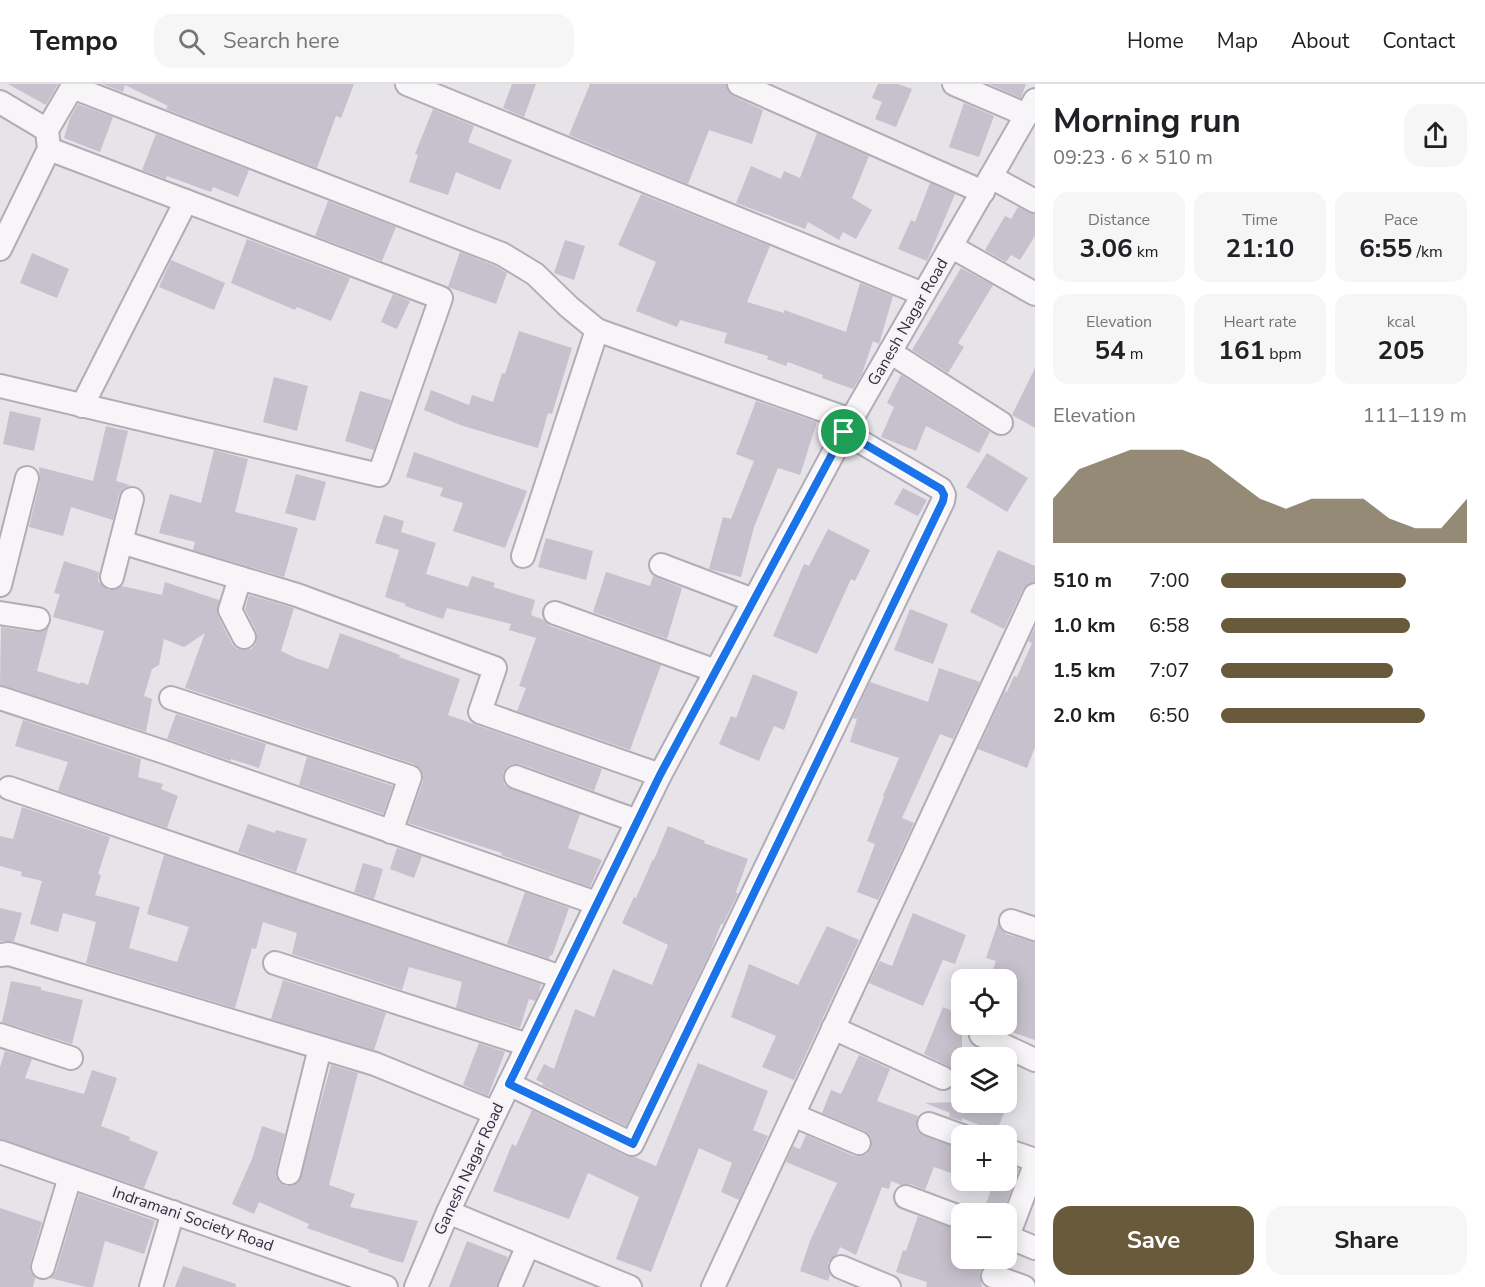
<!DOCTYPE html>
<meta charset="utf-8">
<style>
:root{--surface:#fff;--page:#f6f6f6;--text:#202124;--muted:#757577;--line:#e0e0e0;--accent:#685a3b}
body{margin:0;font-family:"Nunito Sans",sans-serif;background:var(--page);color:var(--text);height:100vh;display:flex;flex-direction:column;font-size:22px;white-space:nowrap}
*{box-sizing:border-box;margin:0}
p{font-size:20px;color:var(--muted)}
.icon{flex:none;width:33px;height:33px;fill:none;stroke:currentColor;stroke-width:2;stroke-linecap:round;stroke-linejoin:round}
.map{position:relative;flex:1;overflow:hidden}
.panel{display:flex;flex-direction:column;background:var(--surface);width:450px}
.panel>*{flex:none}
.buttons{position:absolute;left:951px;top:885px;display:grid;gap:12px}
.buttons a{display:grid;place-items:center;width:66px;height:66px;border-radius:12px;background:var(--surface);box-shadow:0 3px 15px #0003;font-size:30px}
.pin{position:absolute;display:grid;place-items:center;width:51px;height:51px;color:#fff;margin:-26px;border:3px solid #fff;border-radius:50%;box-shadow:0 2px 6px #0007}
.round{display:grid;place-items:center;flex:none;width:63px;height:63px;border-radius:18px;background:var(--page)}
.summary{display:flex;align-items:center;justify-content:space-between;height:102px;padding:0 18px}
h1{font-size:33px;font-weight:700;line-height:45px}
.figures{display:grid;grid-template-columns:repeat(3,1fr);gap:9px;height:102px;padding:6px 18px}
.figures div{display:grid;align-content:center;border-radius:15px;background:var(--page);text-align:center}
.figures b{font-size:26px;font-weight:700}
.figures small{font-size:16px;font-weight:400}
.figures p{font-size:16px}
.chart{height:168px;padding:12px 18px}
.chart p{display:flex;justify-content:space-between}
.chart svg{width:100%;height:108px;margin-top:6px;fill:var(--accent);opacity:.7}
.button{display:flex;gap:12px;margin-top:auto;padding:12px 18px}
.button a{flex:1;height:69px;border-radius:18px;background:var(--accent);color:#fff;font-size:24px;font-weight:700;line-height:69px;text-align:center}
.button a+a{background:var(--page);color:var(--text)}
ul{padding:0 18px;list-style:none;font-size:20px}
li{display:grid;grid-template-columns:96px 72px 1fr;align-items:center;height:45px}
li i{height:15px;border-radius:8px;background:var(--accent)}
header{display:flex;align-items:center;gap:36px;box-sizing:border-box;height:84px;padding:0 30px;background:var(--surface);border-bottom:2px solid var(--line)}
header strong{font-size:28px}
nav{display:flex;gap:33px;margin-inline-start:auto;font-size:21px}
.search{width:420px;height:54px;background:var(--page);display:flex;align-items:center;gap:15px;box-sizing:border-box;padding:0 21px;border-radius:18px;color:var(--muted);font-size:22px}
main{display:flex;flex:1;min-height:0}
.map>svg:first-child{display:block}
</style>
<header>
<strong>Tempo</strong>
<div class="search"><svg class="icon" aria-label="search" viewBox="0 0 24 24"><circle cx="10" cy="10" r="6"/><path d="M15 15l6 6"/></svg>Search here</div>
<nav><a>Home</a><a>Map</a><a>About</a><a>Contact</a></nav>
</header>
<main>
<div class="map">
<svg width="1035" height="1203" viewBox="0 0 1035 1203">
<rect width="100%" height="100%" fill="#e6e3e9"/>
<g fill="#c6c1cc">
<polygon points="8,0 58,0 46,21"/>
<polygon points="102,0 354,0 341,34 336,32 317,84 166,25 168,22 125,1 123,8"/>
<polygon points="512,0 536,0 524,33 503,24"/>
<polygon points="590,0 726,0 728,7 733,12 763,26 752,60 709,46 688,100 569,51"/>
<polygon points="878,0 898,0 912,5 896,43 875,35 882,18 872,14"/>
<polygon points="989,0 1026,0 1021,14"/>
<polygon points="964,19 994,32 979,73 949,63"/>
<polygon points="78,20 113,33 100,68 64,54 70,34"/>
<polygon points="433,25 474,42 468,58 512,76 500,106 456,88 448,111 409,98 418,71 415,70"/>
<polygon points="817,49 869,72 852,114 872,126 856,155 843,148 839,156 808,138 805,145 736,119 751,82 781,95 784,87 800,94"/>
<polygon points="156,50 249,86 238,113 213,103 211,108 167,92 166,95 142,86"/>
<polygon points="930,99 955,110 927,177 898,165 911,136 915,138"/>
<polygon points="641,110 770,162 747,218 784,229 784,226 846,248 860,199 893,212 879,260 873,257 862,290 853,305 822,294 823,291 788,278 786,282 767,275 768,272 724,259 727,249 680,236 677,243 636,227 656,178 618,161"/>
<polygon points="328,117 396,143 382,177 315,152"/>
<polygon points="1018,123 1035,130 1035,152 1020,176 1011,171 1006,178 985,166 1005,132 1011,135"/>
<polygon points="247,155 350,194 331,237 297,223 295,226 231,199"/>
<polygon points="565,156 585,162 574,196 554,189"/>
<polygon points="460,168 496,182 507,189 496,220 448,203"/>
<polygon points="32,169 69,185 57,214 20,199"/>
<polygon points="171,176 225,199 214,226 159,203"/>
<polygon points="961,184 993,201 958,259 964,263 948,289 912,266"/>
<polygon points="393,210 410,217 397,245 381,238"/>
<polygon points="519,247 572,264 552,330 548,329 538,364 463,342 424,326 431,306 469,321 472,311 493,318 502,289 505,290"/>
<polygon points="1035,284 1035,344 1012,331"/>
<polygon points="901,291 990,348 979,369 926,342 916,367 881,353 894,323 887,319"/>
<polygon points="274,293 308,302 297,347 263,338"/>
<polygon points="360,307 391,316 374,366 345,357"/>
<polygon points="756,317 817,338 800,391 778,384 754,443 741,493 709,485 723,433 731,435 754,377 736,370"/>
<polygon points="10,327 41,334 34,367 3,360"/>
<polygon points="106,342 128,347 116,397 130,401 123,405 119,411 113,436 71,423 63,452 29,443 40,397 39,383 93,397"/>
<polygon points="214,366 248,375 235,428 298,444 284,493 193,466 195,458 159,449 170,410 201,419"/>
<polygon points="414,368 527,407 505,464 453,447 463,419 440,412 443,404 406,393"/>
<polygon points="987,369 1028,394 1007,428 966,403"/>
<polygon points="296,390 326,398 315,437 285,429"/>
<polygon points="903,404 927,416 918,432 894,420"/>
<polygon points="384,431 404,437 401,448 436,459 426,490 468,503 472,492 495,499 493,503 535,516 531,531 544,536 550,542 661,581 630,666 517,627 526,604 519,602 536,554 509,546 511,540 447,524 443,535 405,522 406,520 385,513 399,466 375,459"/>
<polygon points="828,445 870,466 855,497 851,495 817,570 773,552 804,480 809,482"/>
<polygon points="546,454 593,467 586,496 538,483"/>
<polygon points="998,466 1035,482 1035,498 1028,500 1023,505 1004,545 970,528"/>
<polygon points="64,477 99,488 98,497 108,506 115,506 122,502 162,511 165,498 219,516 218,532 232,560 237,565 243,566 251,565 256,560 257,554 256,547 245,525 249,511 294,524 281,567 296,574 328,585 340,549 400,571 399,573 460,595 448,631 602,685 594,707 520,680 514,680 508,682 503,689 503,695 505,701 511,705 580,730 568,764 602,776 590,803 501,771 502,769 408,739 423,697 423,691 420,685 414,680 185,604 205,549 184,563 164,555 159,581 152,585 144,612 152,615 146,648 0,601 1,543 36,548 43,547 49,542 37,587 80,600 81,598 88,601 104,547 53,533 60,510 54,509"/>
<polygon points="606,488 650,502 653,492 682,504 667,555 593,528"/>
<polygon points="910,525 948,540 933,580 894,566"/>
<polygon points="1035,543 1035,663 1027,684 978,665 1005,607 1007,608 1014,592 1017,593 1032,559 1028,557"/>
<polygon points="939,584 980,598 953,655 940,650 902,734 914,739 878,816 857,808 875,760 867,757 884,713 883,712 899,674 850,658 857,635 853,634 870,598 928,618"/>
<polygon points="753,590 798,608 784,646 774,642 759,677 719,660 731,632 736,634"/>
<polygon points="176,630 266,660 259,684 231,675 231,677 167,655"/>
<polygon points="23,636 141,675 138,693 163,700 161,705 178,712 167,744 58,707 68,678 15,662"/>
<polygon points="307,673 393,702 383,730 299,701"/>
<polygon points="22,723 110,753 98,790 101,791 95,811 140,823 129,864 177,878 189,843 147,830 164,771 541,900 539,909 535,917 529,915 520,944 456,924 462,898 409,883 402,906 394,903 292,870 297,849 263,838 256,865 252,864 235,924 86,879 96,838 63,829 58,848 30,840 42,797 21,792 22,788 0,782 0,752 13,755"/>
<polygon points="248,740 275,749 276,746 307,755 296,788 238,768"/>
<polygon points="668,742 705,757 704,759 748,775 736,808 738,810 723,840 721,840 711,866 626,1042 542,1001 543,999 536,996 544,980 554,985 575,925 594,933 613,885 652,901 668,861 622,839 634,813 636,814 653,775 654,776"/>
<polygon points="397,764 422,772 414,794 390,785"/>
<polygon points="363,779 383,785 374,815 354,808"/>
<polygon points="525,808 569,824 552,872 550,871 549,875 507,860"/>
<polygon points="0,824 22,829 14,857 0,857"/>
<polygon points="913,829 966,851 955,880 943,876 923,922 869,899 880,877 892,882"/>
<polygon points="998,839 1001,845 1006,850 1035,858 1035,956 1006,946 1006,896 989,896 996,877 986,874"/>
<polygon points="827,842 859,856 794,996 762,983 776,952 731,933 749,880 798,901"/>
<polygon points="283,896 386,929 374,966 271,935"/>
<polygon points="11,897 41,903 41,906 83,916 72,960 2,938"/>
<polygon points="943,923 962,931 962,989 924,970"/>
<polygon points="479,959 505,968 488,1012 463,1001"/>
<polygon points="5,967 32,975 25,994 84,1010 92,986 117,994 101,1042 130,1053 129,1056 158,1068 144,1104 0,1055 0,983"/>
<polygon points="859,971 890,985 877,1017 918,1032 916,1043 918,1048 924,1052 962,1065 962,1093 934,1083 925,1106 911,1100 901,1101 891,1097 889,1105 882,1103 856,1171 840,1163 837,1170 828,1178 828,1185 830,1191 828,1197 800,1187 810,1157 837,1099 786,1078 793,1062 800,1065 806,1051 854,1072 860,1072 867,1070 871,1065 872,1057 870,1051 865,1047 822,1029 831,1006 841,1010"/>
<polygon points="698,979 768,1007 753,1046 768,1052 739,1116 721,1108 732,1079 699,1064 651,1188 616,1175 639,1113 588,1089 569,1135 493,1107 512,1060 516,1062 532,1026 626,1072 635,1073 656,1082"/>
<polygon points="331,981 358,989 329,1101 355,1110 350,1123 418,1137 403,1179 368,1168 369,1166 307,1144 309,1140 259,1118 254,1130 232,1120 252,1075 262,1042 285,1050 276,1086 276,1092 279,1098 285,1102 292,1102 299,1098"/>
<polygon points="961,1003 962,1018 1009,1018 996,1048 962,1034 962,1037 949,1033 950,1029 925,1019 955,1018"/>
<polygon points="1006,1080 1019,1085 1002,1130 982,1130 995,1096 1006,1096"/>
<polygon points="79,1110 155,1137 144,1170 105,1157 93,1203 86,1203 50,1194 56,1187"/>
<polygon points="0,1124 42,1138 30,1180 30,1187 35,1194 33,1203 0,1203"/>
<polygon points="918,1132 962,1147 962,1181 964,1174 988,1174 980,1188 982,1203 926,1203 927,1198 896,1188 903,1166 906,1167"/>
<polygon points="467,1157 508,1173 497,1203 449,1203"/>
<polygon points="183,1182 236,1200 236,1203 175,1203"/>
</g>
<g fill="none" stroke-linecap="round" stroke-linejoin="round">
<g stroke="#b1acb6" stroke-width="26">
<g id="minor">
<polyline points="407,0 923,210"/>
<polyline points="739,0 983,108"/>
<polyline points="954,0 1027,31"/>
<polyline points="72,3 502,170 535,190 569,223 597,246 851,336"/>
<polyline points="0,18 47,46"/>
<polyline points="991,93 1035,117"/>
<polyline points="952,163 1035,210"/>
<polyline points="0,165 49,65 47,46 74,0"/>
<polyline points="890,268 1001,339"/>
<polyline points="0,302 379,391 441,214 49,65"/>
<polyline points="82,322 186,117"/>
<polyline points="121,458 297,511 495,584 480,628 660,691"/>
<polyline points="523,472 597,246"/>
<polyline points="661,481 753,516"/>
<polyline points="112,493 132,415"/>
<polyline points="240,494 230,526 244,553"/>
<polyline points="0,501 27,394"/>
<polyline points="0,529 38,535"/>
<polyline points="555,529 716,587"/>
<polyline points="0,614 164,668 596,819"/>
<polyline points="171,614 410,693 391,748"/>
<polyline points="516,693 637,737"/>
<polyline points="9,704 561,893"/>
<polyline points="1011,837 1035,845"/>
<polyline points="0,871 9,870 375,980 495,1029"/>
<polyline points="275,879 528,961"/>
<polyline points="833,944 943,994"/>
<polyline points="0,951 71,974"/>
<polyline points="981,951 1035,976"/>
<polyline points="509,1000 632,1060 943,417 944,411 941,405 844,348"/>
<polyline points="793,1031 859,1059"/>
<polyline points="929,1040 962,1052"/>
<polyline points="1006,1066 1035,1076"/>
<polyline points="0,1068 386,1203"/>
<polyline points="289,1089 320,964"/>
<polyline points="906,1113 962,1134"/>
<polyline points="448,1128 630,1203"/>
<polyline points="1006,1152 1035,1164"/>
<polyline points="1006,1157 1035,1081"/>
<polyline points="43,1183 70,1093"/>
<polyline points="841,1183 889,1203"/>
<polyline points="993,1192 1024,1203"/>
<polyline points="151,1203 173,1128"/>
<polyline points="416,1203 448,1128 495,1029 660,691 851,336 1035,16"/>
<polyline points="510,1203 528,1161"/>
<polyline points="713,1203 1035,511"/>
</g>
</g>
<use href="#minor" stroke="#f7f5f8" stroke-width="22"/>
</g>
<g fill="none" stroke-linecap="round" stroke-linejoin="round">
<g stroke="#fff" stroke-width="12">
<polygon id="route" points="844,348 941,405 944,411 943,417 633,1060 509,1000 660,691"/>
</g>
<use href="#route" stroke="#1a73e8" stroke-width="8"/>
</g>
<g text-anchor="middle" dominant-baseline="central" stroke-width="5" stroke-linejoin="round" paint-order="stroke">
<g font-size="16" fill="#362d40" stroke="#f4f2f7">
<text transform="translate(908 238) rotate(-60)">Ganesh Nagar Road</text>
<text transform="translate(469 1085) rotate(-65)">Ganesh Nagar Road</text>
<text transform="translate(193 1135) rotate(19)">Indramani Society Road</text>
</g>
</g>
</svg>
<div class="buttons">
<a><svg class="icon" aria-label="locate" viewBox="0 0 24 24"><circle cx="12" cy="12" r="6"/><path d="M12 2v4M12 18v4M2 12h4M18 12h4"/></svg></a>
<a><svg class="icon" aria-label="layers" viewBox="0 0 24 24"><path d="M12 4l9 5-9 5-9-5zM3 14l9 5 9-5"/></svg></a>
<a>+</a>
<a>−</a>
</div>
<div class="pin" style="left:844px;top:348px;background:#1e9e55"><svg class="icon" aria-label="arrive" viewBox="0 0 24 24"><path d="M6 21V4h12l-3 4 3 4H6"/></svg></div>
</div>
<section class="panel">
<div class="summary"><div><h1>Morning run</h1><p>09:23 · 6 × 510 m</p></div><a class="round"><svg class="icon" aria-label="share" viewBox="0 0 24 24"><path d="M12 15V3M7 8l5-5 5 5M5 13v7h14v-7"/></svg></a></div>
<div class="figures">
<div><p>Distance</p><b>3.06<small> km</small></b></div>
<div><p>Time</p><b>21:10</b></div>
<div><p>Pace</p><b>6:55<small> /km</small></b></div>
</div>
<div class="figures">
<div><p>Elevation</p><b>54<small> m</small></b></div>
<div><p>Heart rate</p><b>161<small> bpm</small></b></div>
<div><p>kcal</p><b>205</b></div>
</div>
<div class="chart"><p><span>Elevation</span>111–119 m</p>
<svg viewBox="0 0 160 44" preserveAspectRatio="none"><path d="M0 44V26L10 14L20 10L30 6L40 6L50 6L60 10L70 18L80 26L90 30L100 26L110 26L120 26L130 34L140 38L150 38L160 26V44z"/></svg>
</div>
<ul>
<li><b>510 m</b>7:00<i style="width:75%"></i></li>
<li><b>1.0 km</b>6:58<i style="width:77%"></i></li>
<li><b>1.5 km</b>7:07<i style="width:70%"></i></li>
<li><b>2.0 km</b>6:50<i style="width:83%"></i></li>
</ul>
<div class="button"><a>Save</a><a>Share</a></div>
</section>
</main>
